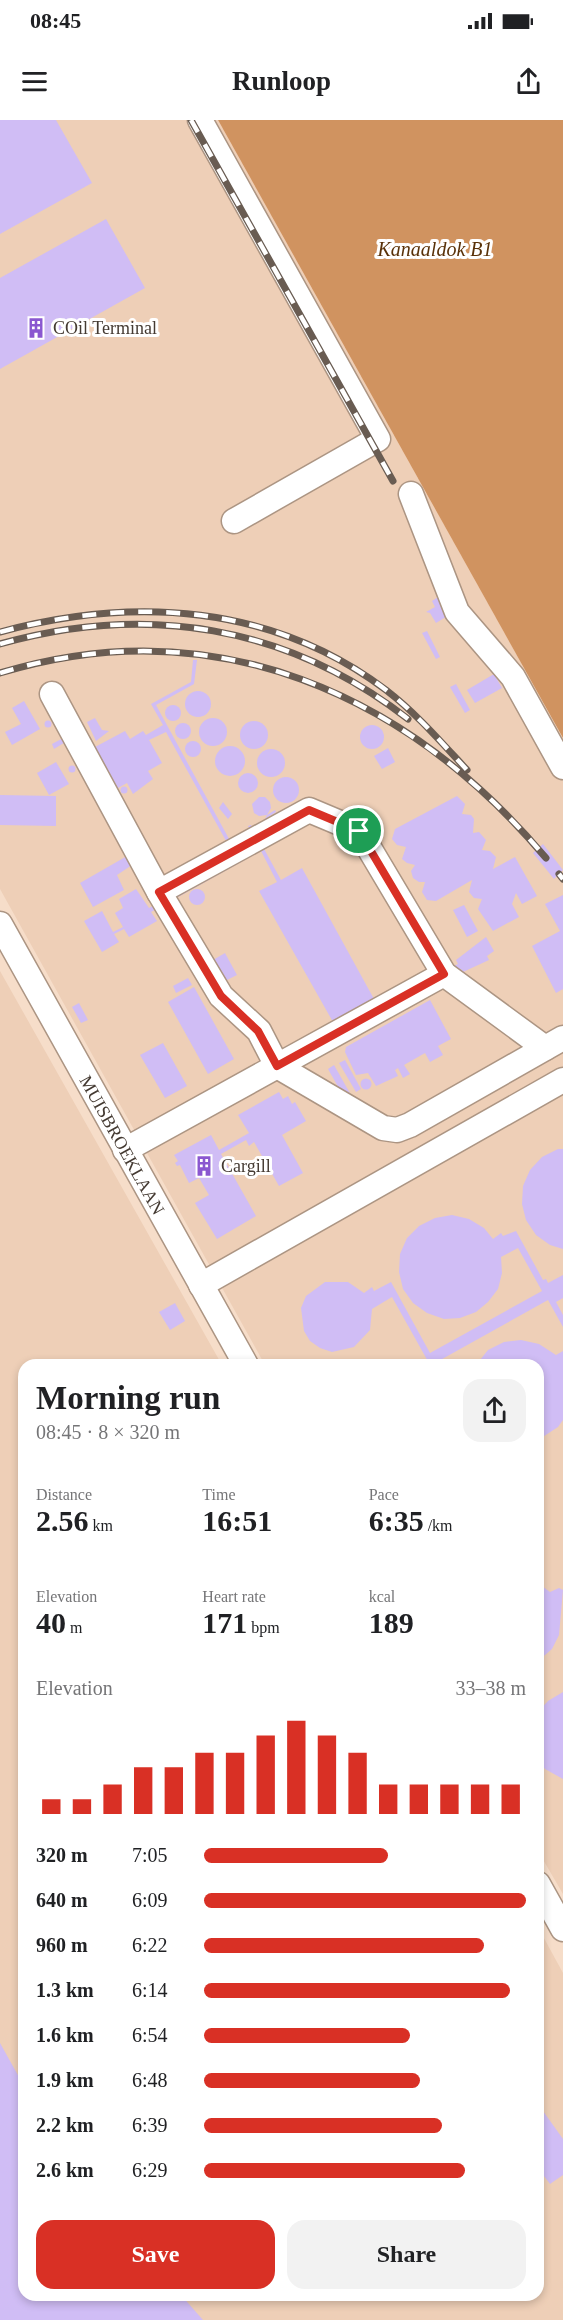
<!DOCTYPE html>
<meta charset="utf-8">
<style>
:root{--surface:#fff;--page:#f2f2f2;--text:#202124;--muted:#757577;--accent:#d93025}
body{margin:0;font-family:Georgia,serif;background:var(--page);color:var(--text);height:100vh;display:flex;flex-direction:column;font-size:22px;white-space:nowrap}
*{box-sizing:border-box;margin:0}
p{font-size:20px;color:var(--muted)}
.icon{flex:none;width:33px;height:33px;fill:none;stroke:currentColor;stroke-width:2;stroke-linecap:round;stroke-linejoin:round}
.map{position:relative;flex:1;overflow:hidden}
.drawer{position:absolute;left:18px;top:1239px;width:526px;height:942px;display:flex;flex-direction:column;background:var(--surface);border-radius:18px;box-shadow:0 3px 9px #0003}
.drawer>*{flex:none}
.pin{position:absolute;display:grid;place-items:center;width:51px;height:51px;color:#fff;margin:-26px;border:3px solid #fff;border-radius:50%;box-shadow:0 2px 6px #0007}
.round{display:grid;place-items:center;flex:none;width:63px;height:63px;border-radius:18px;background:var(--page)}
.headline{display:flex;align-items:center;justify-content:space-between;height:102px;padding:0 18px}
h1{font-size:33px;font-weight:600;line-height:45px}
.metrics{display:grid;grid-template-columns:repeat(3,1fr);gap:9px;height:102px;padding:6px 18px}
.metrics div{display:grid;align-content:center}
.metrics b{font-size:30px;font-weight:600}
.metrics small{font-size:16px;font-weight:400}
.metrics p{font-size:16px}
.chart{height:168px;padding:12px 18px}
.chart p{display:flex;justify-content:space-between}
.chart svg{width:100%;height:108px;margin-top:6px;stroke:var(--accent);stroke-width:6}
.cta{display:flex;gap:12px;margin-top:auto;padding:12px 18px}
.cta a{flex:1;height:69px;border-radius:18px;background:var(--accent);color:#fff;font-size:24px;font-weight:600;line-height:69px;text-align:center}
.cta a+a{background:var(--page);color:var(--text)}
ul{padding:0 18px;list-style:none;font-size:20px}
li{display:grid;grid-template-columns:96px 72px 1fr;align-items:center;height:45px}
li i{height:15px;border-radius:8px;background:var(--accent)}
.status{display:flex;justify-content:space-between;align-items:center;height:42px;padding:0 30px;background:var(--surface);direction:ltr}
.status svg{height:16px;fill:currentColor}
header{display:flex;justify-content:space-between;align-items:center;height:78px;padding:0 18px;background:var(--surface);font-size:27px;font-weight:600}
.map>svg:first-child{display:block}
</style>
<div class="status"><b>08:45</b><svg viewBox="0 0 49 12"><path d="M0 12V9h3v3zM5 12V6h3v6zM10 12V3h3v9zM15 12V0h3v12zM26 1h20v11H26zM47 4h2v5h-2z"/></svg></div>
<header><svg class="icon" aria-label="menu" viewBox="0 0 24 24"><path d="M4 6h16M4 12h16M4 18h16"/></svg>Runloop<svg class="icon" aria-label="share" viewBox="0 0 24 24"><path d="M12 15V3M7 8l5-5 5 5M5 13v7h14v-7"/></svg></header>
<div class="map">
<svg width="563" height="2200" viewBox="0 0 563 2200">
<rect width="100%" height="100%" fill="#f6ddc9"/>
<g fill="#eecfb7">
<polygon points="0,0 218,0 563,618 563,1774 538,1731 538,1245 265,1245 0,769"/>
<polygon points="0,851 222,1245 24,1245 24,2175 538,2175 539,1809 563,1853 563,2200 0,2200"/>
</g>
<polygon fill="#d09360" points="218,0 563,0 563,618"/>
<g fill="#d0bdf5">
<polygon points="0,0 56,0 92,63 0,114"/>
<polygon points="106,99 145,168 0,249 0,158"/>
<polygon points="438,477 449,495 436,503 430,493 426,492 435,487 432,481"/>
<polygon points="427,511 440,537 436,539 422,513"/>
<polygon points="193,540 197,540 194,564 156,585 240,739 260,727 248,706 251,705 281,760 302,748 374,879 333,902 259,771 277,762 261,731 151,792 157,801 129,817 124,809 114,814 119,822 102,832 84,801 102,791 113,812 123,807 115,793 123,788 119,779 136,769 149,788 236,739 166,612 149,620 162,643 148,651 153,659 133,674 127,663 118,668 95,627 125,611 130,619 143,611 146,615 163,605 151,584 191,562"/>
<polygon points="494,554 502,568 475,583 467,570"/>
<polygon points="456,564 470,590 465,593 450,567"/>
<circle cx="198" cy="584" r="13"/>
<polygon points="24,581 40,609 12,625 5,612 21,604 12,588"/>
<circle cx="173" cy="593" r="8"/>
<circle cx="213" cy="612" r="14"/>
<polygon points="95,598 102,610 109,611 96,621 87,602"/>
<circle cx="48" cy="604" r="3.5"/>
<circle cx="254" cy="615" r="14"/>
<circle cx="183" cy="611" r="8"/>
<circle cx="372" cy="617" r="12"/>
<polygon points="65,617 67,621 54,629 52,624"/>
<circle cx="193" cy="629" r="8"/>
<circle cx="230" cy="641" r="15"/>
<polygon points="388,628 395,642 382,649 374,636"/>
<circle cx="271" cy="643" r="14"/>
<polygon points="56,642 69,664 49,675 37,653"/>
<circle cx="72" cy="649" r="3.5"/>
<circle cx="248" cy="663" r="10"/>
<circle cx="286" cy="670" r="13"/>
<circle cx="124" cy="670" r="3.5"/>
<polygon points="0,675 56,676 56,706 0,705"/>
<polygon points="457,676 465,684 462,694 471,695 474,699 473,713 479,712 486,720 482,730 490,731 496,737 493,749 515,737 537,776 522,784 516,773 512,784 519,797 493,811 478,789 482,779 474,778 469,772 472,760 436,781 427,780 422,772 425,762 419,762 413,758 411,751 415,745 407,743 402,739 406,727 397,725 392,719 395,709"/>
<polygon points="259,677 265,677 270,682 271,688 267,695 275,690 276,692 265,699 267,695 259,696 254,693 252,684"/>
<polygon points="223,682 232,694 228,699 219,688"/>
<polygon points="543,724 563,750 554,759 533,733"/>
<polygon points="127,736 132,745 117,755 124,770 93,787 80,763"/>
<circle cx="197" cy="777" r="8"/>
<polygon points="563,775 563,869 556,873 532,826 560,811 545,784"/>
<polygon points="464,785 478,811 467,817 453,790"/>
<polygon points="486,817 494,831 487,836 489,840 463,852 461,849 457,851 454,846 458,844 456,840"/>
<polygon points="225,833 237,855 225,861 213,840"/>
<polygon points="188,858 192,865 176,873 173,866"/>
<polygon points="194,867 234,939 208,954 168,882"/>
<polygon points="430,880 451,919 438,926 443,935 430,942 425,933 404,945 410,954 403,958 398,948 395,950 398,956 376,966 368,953 356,955 345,932 346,927"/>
<polygon points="79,883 88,900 81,903 72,887"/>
<polygon points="163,923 187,966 165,978 140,935"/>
<polygon points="345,940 361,969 356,972 339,943"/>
<polygon points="334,945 351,975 345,979 328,949"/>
<circle cx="366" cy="964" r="5.5"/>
<polygon points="279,972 283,979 288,976 292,984 295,982 306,1001 282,1015 303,1053 279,1066 254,1022 249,1026 246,1020 221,1034 256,1096 217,1119 195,1083 209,1075 199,1058 189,1063 180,1045 177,1046 175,1043 178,1041 174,1035 211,1015 219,1030 249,1013 238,995"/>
<polygon points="558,1029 563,1029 563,1129 550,1125 536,1115 526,1100 522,1084 523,1066 530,1050 542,1037"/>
<polygon points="452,1095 469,1099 484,1108 493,1119 501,1113 503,1116 516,1111 543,1160 546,1159 548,1163 563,1155 563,1178 556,1182 563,1195 563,1207 548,1180 435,1243 436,1245 430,1245 392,1177 372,1189 370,1210 354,1227 332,1232 320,1228 310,1221 304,1211 301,1188 306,1176 325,1162 348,1162 364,1173 372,1167 374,1171 391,1162 430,1233 542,1171 518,1128 501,1137 502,1153 498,1169 488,1182 476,1192 460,1198 444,1199 427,1193 413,1183 403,1169 399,1152 400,1134 407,1118 419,1106 435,1098"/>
<polygon points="175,1183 185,1201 170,1210 159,1192"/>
<polygon points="521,1220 539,1224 556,1235 563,1231 563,1300 558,1307 538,1320 538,1245 476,1245 488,1230 504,1222"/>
<polygon points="538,1463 550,1472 559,1468 563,1470 559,1515 552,1529 538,1541"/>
<polygon points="563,1572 563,1659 545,1649 538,1639 538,1592 548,1581"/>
<polygon points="0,1923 24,1966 24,2175 181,2175 203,2200 0,2200"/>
<polygon points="538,1984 563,2019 563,2055 550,2064 538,2048"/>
</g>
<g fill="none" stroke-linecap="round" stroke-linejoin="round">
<g stroke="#ac9583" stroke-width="27">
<g id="minor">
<polyline points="200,0 378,319 234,401"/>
<polyline points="411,374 457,492 513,557 563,647"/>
<polyline points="52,574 159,772 221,876 259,911 277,946 383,1008 397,1010 410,1005 563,918"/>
<polyline points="159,772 309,690 359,711 444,854 545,928"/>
<polyline points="0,804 246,1245"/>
<polyline points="125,1030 444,854"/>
<polyline points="201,1165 563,960"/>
<polyline points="538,1764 563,1809"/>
</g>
</g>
<use href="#minor" stroke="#fff" stroke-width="24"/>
<g stroke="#695c52" stroke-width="7">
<g id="rail">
<polyline points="191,0 393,361"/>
<path d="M0 512C134 476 272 484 386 570 416 593 441 622 467 650"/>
<path d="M0 524C146 483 287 505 408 599"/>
<path d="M0 553C214 488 407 573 546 738"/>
<polyline points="559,754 563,759"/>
</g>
</g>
<use href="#rail" stroke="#fff" stroke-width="4.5" stroke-dasharray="14" stroke-linecap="butt"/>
</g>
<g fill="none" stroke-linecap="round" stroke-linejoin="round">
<g stroke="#fff" stroke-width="12">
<polygon id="route" points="309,690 359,711 444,854 277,946 258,911 221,876 159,772"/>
</g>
<use href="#route" stroke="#d93025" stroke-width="8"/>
</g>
<defs>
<g id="building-bare" transform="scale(1.62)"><path d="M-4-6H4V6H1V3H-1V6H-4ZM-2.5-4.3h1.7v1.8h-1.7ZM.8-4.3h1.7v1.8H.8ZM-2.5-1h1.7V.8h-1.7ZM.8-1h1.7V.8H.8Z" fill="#8a57d0" stroke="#fff" stroke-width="2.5" paint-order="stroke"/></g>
</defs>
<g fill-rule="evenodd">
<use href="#building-bare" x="36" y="208"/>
<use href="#building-bare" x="204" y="1046"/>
</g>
<g text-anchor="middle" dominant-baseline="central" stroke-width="6" stroke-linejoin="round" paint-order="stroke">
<g font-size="18" fill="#443a32" stroke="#fff" text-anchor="start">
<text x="53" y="208">COil Terminal</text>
<text x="221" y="1046">Cargill</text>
</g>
<g font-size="18" fill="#443a32" stroke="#fff">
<text transform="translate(122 1025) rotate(61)">MUISBROEKLAAN</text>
</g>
<g font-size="20" font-style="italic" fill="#5a3209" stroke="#fff">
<text x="435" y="129">Kanaaldok B1</text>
</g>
</g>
</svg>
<div class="pin" style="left:359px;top:711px;background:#1e9e55"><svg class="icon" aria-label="arrive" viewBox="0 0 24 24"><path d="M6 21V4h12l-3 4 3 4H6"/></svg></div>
<section class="drawer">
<div class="headline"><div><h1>Morning run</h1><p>08:45 · 8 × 320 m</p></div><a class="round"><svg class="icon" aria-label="share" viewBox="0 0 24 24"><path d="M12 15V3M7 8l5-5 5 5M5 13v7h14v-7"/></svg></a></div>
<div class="metrics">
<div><p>Distance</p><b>2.56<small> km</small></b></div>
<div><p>Time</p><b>16:51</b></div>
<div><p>Pace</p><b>6:35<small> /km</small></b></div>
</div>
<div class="metrics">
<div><p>Elevation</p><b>40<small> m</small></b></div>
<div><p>Heart rate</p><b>171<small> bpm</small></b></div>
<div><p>kcal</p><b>189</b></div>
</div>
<div class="chart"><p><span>Elevation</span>33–38 m</p>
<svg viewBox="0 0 160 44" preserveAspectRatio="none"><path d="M5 44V38M15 44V38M25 44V32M35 44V25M45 44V25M55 44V19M65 44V19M75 44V12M85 44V6M95 44V12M105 44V19M115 44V32M125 44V32M135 44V32M145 44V32M155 44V32"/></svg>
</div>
<ul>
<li><b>320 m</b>7:05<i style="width:57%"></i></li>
<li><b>640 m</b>6:09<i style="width:100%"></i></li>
<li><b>960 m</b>6:22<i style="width:87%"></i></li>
<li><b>1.3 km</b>6:14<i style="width:95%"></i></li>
<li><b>1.6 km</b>6:54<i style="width:64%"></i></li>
<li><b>1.9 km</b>6:48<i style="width:67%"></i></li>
<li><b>2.2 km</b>6:39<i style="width:74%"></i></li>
<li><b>2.6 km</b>6:29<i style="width:81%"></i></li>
</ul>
<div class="cta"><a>Save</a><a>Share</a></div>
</section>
</div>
